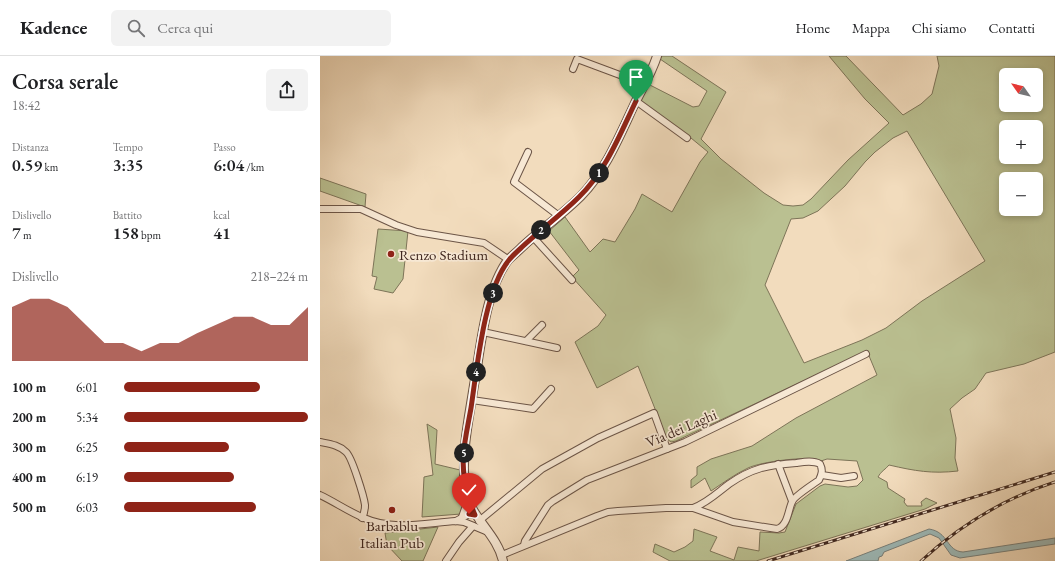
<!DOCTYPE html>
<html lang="it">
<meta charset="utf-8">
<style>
:root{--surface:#fff;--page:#f2f2f2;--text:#202124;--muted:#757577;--line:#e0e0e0;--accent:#8f2418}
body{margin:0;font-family:"EB Garamond",serif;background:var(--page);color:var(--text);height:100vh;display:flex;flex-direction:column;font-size:15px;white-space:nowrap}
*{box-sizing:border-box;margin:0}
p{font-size:13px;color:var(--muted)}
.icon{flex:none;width:22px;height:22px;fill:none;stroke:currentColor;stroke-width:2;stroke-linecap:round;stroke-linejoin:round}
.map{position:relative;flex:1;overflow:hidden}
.sheet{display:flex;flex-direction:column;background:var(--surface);width:320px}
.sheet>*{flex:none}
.needle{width:26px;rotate:304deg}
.fabs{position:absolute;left:679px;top:12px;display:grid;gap:8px}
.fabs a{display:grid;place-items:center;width:44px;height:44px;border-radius:6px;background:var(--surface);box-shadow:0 2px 6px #0003;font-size:20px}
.pin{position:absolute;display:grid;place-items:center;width:34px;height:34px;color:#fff;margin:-41px -17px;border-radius:50% 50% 50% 0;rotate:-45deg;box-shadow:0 0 4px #0007}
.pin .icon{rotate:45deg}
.km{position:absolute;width:20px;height:20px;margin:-10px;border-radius:50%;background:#222;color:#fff;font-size:11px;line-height:20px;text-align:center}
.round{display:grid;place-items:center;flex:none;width:42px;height:42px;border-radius:6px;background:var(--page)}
.summary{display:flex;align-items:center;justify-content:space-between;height:68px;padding:0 12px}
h1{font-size:22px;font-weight:600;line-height:30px}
.stats{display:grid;grid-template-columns:repeat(3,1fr);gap:6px;height:68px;padding:4px 12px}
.stats div{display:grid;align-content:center}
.stats b{font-size:17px;font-weight:600}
.stats small{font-size:11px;font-weight:400}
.stats p{font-size:11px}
.chart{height:112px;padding:8px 12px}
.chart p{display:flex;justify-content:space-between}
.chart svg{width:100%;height:72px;margin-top:4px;fill:var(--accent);opacity:.7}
ul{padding:0 12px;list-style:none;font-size:13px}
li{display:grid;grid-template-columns:64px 48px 1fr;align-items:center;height:30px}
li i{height:10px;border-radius:5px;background:var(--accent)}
header{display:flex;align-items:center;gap:24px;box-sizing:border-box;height:56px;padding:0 20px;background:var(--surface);border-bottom:1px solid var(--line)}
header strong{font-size:19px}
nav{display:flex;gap:22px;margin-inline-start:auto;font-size:14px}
.search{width:280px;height:36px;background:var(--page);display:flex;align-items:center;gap:10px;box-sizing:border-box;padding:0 14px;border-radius:6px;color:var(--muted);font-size:15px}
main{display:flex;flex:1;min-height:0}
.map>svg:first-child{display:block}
</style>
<header>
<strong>Kadence</strong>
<div class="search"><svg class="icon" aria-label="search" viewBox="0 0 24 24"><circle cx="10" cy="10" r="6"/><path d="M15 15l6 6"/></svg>Cerca qui</div>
<nav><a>Home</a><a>Mappa</a><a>Chi siamo</a><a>Contatti</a></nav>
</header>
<main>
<section class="sheet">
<div class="summary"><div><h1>Corsa serale</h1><p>18:42</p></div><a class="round"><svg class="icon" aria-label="share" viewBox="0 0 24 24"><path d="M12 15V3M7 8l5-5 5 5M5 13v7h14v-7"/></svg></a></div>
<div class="stats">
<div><p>Distanza</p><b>0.59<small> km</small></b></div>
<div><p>Tempo</p><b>3:35</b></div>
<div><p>Passo</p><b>6:04<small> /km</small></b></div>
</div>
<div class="stats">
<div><p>Dislivello</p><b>7<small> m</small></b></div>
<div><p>Battito</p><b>158<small> bpm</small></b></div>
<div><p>kcal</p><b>41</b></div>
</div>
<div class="chart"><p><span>Dislivello</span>218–224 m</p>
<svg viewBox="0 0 160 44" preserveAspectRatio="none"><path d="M0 44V11L10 6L20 6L30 11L40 22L50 33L60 33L70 38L80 33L90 33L100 27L110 22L120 17L130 17L140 22L150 22L160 11V44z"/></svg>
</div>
<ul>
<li><b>100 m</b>6:01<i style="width:74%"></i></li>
<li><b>200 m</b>5:34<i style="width:100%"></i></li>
<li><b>300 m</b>6:25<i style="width:57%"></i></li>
<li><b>400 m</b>6:19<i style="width:60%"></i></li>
<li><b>500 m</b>6:03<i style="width:72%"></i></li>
</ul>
</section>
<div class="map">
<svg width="735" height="505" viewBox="0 0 735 505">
<rect width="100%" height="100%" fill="#f2dcbd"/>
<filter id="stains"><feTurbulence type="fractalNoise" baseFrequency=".005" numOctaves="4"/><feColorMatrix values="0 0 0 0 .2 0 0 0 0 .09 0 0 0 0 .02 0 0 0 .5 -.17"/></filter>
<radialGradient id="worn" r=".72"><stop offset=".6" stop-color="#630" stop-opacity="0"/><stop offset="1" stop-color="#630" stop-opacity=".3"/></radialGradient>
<g fill="#bac091" stroke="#7d7458" fill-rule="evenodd">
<path d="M342 0H352L406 36 381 83 401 103 444 137 463 149 473 150 483 149 491 143 528 104 569 67 545 43 509 0H526L583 59 601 48 612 38 619 10 617 0H735V296L704 308 666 317 655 333 642 342 630 353 636 382 635 402 638 415C612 418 595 415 569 409 566 413 560 416 558 421L567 426 568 432 585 443 584 446 587 450H602L601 446 606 442 617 447 605 453 436 505H350L333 496 335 488 354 496 365 491 373 485 374 473 397 481 390 495 414 504 418 491 439 495 440 476 459 477 465 476 476 448 500 430 505 428 528 431 537 430 543 424 537 405 507 403 501 405C489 399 440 406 428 412 415 418 403 427 391 435L385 422 371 432V424L377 419V411L391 403 432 390 476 362 557 319 547 295 356 385 351 386 347 383 318 310 277 332 255 286 278 270 286 259 252 221 259 214 229 175 245 161 270 196 283 183 295 186 315 153 322 138 352 156 380 106 388 96 371 82 320 45 328 28 373 51 379 50 387 35 340 3ZM686 19H716V49H686ZM686 71H716V101H686ZM587 75 665 205 602 245 566 272 542 284 484 307 445 229 471 163 483 162 498 155 525 130 545 106 555 96 573 82ZM686 123H716V153H686Z"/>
<polygon points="0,122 46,138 45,151 0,135"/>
<polygon points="58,173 88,175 83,223 73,237 54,233 57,221 52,220"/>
<polygon points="107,368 117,374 115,408 140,414 140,429 145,444 141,458 102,461 104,421 113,419"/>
<polygon points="118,471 103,505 82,505 67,489 65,477"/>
</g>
<path fill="#9dbab9" stroke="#78807c" d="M609 473C629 476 626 495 643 496L735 482V488L640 502 631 499 619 482 610 478 564 496 562 500 559 501 558 505H526Z"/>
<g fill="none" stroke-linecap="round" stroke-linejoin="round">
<g stroke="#6c5547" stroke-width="8">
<g id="minor">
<polyline points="253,13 257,3 324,28"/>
<polyline points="316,45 367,82"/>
<polyline points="208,96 194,126 239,160"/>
<polyline points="0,153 41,153 76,169 97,176 164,187 189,204"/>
<polyline points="213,181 252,224"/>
<polyline points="163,276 237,292"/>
<polyline points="206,285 222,269"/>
<polyline points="152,344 213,353 231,333"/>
<path d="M0 386C10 388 19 389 26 396 32 401 44 441 45 449 45 454 44 458 42 462"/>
<polyline points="458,408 472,445"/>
<polyline points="502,419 521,422 534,420"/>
<path d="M0 439C15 446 29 456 44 462 73 475 105 467 136 465L144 466 168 476"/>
<polyline points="142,461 148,444"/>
<polyline points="136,465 149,458 155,459"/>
<polyline points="159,465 222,413 278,382 334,357 347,393"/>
<polyline points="204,489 205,485 228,449 233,445 267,424 365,386 546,298"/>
<path d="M182 499 277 460 288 456 298 455 346 452H373L413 466 457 473C468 470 468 454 472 446 474 440 494 428 499 424 502 418 503 414 500 408 493 404 483 406 476 407 448 409 432 412 409 428 397 437 387 447 373 452"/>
<polyline points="126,505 139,486 153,470"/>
</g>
</g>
<g stroke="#6c5547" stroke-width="10">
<path id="tertiary" d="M183 505C177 477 148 460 145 431 141 397 149 362 154 329 161 291 165 235 188 204 192 200 197 196 201 192 220 174 242 159 261 140 286 114 300 79 315 47 323 31 332 16 337 0"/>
</g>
<use href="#minor" stroke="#f7e8d4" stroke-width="6"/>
<use href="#tertiary" stroke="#f7e8d4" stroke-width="8"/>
<g stroke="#402820" stroke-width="3">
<g id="rail">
<polyline points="448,505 735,416"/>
<path d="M601 505C639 470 685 442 735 426"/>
</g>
</g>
<use href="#rail" stroke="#f7e8d4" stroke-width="1.5" stroke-dasharray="4.5" stroke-linecap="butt"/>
</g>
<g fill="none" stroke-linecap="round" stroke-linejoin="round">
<g stroke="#fff" stroke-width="8">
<path id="route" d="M149 458 155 459C147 441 143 423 143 403 144 386 148 369 151 352 157 313 164 234 189 204 193 199 198 195 202 191 220 174 241 159 259 141 286 115 300 78 316 45"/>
</g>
<use href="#route" stroke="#8f2418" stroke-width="5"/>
</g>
<g fill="#8f2418" stroke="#f7e8d4" stroke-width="1.5">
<circle cx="71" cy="198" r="4"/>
<circle cx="72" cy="454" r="4"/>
</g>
<g text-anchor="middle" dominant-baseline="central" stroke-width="3.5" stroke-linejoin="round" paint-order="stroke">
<g font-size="15" fill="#402820" stroke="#f7e8d4" text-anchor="start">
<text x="79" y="198">Renzo Stadium</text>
<text x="72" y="469" text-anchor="middle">Barbablu<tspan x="72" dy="17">Italian Pub</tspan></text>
</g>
<g font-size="15" fill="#402820" stroke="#f7e8d4">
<text transform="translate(361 372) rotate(-23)">Via dei Laghi</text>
</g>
</g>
<rect width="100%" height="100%" filter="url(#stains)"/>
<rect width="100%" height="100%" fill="url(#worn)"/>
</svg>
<div class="fabs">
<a><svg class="needle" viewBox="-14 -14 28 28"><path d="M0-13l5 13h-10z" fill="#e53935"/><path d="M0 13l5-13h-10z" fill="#757577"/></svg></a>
<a>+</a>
<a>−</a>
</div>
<div class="pin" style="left:316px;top:45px;background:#1e9e55"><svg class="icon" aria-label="arrive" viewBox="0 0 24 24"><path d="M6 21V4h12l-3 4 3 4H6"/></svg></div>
<div class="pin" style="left:149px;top:458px;background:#d93025"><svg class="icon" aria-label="check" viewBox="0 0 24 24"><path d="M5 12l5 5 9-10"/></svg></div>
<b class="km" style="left:279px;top:117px">1</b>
<b class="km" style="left:221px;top:174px">2</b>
<b class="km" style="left:173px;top:237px">3</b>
<b class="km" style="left:156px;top:316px">4</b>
<b class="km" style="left:144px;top:397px">5</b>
</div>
</main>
